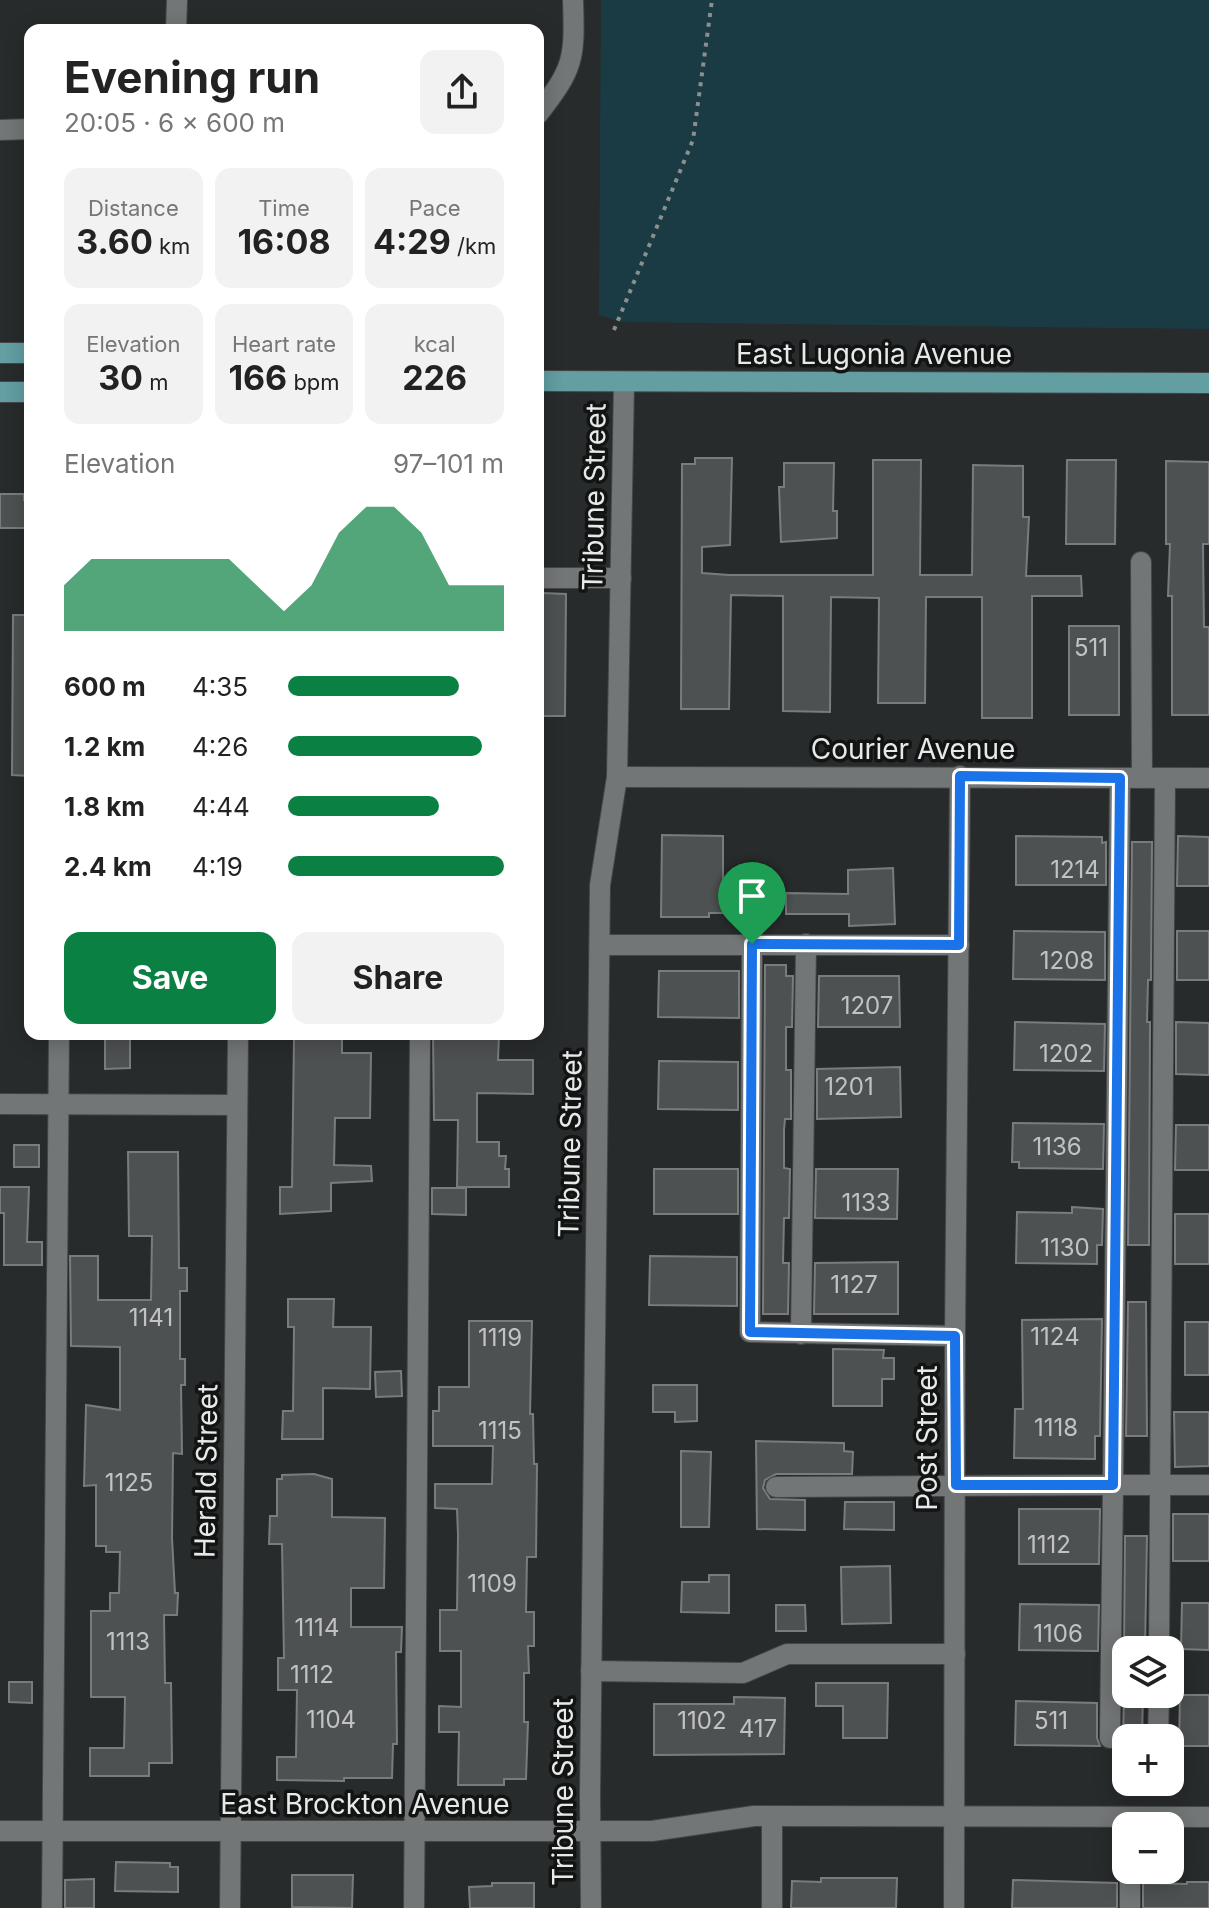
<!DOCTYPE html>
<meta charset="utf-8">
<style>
:root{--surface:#fff;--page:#f2f2f2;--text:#222;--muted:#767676;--accent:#0b8043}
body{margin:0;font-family:Inter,sans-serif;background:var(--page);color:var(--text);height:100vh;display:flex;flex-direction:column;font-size:30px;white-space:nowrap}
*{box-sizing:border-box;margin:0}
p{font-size:26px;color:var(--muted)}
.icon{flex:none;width:44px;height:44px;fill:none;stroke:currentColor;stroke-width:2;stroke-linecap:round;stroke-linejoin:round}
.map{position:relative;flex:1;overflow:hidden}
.drawer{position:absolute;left:24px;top:24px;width:520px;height:1016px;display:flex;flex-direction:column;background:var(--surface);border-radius:16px;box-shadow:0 4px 20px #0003}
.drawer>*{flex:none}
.controls{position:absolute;left:1112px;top:1636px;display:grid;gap:16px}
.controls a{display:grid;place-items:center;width:72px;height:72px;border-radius:16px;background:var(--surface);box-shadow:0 4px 20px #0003;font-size:40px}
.pin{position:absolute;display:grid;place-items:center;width:68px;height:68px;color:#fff;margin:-82px -34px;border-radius:50% 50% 50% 0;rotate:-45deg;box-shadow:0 0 8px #0007}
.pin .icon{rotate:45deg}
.round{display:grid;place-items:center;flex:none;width:84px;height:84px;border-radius:16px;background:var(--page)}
.headline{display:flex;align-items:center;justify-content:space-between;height:136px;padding:0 40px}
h1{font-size:44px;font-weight:700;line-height:60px}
.metrics{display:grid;grid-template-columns:repeat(3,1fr);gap:12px;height:136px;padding:8px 40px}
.metrics div{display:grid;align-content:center;border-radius:16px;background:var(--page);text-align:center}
.metrics b{font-size:34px;font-weight:700}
.metrics small{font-size:22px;font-weight:400}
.metrics p{font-size:22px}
.chart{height:224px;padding:16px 40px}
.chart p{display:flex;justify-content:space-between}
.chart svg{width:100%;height:144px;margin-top:8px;fill:var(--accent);opacity:.7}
.action{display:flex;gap:16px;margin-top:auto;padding:16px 40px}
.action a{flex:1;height:92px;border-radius:16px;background:var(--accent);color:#fff;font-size:32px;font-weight:700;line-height:92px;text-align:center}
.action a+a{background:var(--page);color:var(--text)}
ul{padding:0 40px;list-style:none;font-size:26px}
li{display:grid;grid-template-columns:128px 96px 1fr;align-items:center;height:60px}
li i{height:20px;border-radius:10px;background:var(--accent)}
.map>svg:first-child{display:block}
</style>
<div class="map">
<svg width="1209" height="1908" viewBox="0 0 1209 1908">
<rect width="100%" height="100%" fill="#282b2c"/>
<polygon fill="#1b3b44" points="601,0 1209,0 1209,329 622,322 599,315"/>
<g fill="#4e5152" stroke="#797c7e" stroke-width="2">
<polygon points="695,458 732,458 730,545 702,547 702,573 729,575 873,575 873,460 921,460 920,575 972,575 973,465 1023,466 1023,517 1029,517 1026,576 1081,576 1082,596 1032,596 1032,718 982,718 982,597 926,597 925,703 878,703 879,598 831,597 830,712 783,711 783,596 731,595 729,709 681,709 682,464 695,464"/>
<polygon points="1067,460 1116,460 1115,544 1066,544"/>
<polygon points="1166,461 1209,462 1209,544 1203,544 1204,627 1209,627 1209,715 1172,715 1172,596 1168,596 1170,544 1166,544"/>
<polygon points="784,463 834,463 833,511 837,511 837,538 781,542 779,487 784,487"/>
<polygon points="0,494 24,494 24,500 30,500 30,528 0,528"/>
<polygon points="542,593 566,594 565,716 542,716 542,701 538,701 538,599 543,599"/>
<polygon points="13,615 30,615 30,776 12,775"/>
<rect x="1069" y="626" width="50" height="89"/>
<polygon points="662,835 723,836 723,913 709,913 709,917 661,917"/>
<polygon points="1016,836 1102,837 1102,843 1106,842 1106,885 1016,885"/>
<polygon points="1178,836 1209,837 1209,886 1177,886"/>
<polygon points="1132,842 1152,842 1151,980 1148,980 1147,1022 1150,1022 1149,1245 1128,1245"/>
<polygon points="893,868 895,924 849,926 849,914 786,914 786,893 848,894 848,870"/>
<polygon points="1014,931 1105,932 1105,980 1013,979"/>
<rect x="1177" y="931" width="32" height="49"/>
<polygon points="765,965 786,965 786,976 793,976 792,1027 786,1027 786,1070 791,1070 791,1119 785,1119 784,1130 784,1168 790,1169 789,1218 784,1218 783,1263 789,1263 788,1314 763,1314"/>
<polygon points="659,971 739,971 739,1018 658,1017"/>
<polygon points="819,976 899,976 900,1027 818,1027"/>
<polygon points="1015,1022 1105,1024 1104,1071 1014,1070"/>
<polygon points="1176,1022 1209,1023 1209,1075 1176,1074"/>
<polygon points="105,1034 130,1034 130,1068 105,1069"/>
<polygon points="433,1034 499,1035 498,1060 533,1060 533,1094 477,1093 477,1142 499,1142 499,1156 506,1156 505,1169 509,1169 509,1187 457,1187 458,1120 434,1120"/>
<polygon points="294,1039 342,1039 342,1053 371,1053 370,1118 335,1118 334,1165 371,1166 372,1181 331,1183 331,1211 280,1214 280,1187 292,1187"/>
<polygon points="659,1061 738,1062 738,1110 658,1109"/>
<polygon points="900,1067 901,1117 817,1119 817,1069"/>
<polygon points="1013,1123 1104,1124 1103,1169 1019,1168 1019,1162 1012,1162"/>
<polygon points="1176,1125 1209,1125 1209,1170 1175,1170"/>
<rect x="14" y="1145" width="25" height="22"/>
<polygon points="128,1152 178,1152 179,1268 187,1268 187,1291 180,1291 180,1359 185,1359 185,1385 181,1385 182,1454 173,1453 172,1538 175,1593 178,1593 177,1615 164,1615 165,1683 171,1683 172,1763 149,1763 149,1776 90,1776 90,1748 124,1748 125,1697 91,1697 91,1611 110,1611 110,1593 119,1593 120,1552 106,1552 106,1546 96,1546 96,1485 84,1486 86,1405 120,1410 120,1347 71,1346 70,1256 98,1256 98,1300 151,1300 152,1236 129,1236"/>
<rect x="654" y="1169" width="84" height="45"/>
<polygon points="816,1169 898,1169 897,1219 815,1218"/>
<polygon points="0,1187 29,1187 27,1242 42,1242 42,1265 4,1265 4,1213 0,1213"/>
<polygon points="432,1188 466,1188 466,1215 432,1214"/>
<polygon points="1072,1207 1103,1209 1102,1245 1097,1245 1097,1264 1016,1263 1017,1212 1072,1213"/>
<rect x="1175" y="1214" width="34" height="50"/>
<polygon points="650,1256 737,1257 737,1306 649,1305"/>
<polygon points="898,1262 898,1314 814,1314 815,1263"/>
<polygon points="288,1299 334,1299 333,1327 371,1327 370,1389 323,1388 323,1439 282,1439 283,1411 293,1411 294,1327 288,1327"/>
<polygon points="1128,1302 1146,1302 1147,1436 1126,1436"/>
<polygon points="1102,1319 1100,1436 1095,1436 1095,1459 1014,1458 1015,1409 1023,1409 1022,1320"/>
<polygon points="469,1321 532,1321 530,1414 533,1414 534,1464 537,1464 536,1557 527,1557 526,1612 534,1612 534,1646 528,1646 529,1673 524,1673 524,1722 528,1722 526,1779 504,1779 504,1785 458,1785 459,1732 439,1732 439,1706 461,1707 461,1651 440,1651 440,1610 457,1610 458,1535 457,1509 435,1508 435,1484 492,1484 493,1446 433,1446 433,1411 439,1411 439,1387 469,1387"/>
<rect x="1185" y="1322" width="24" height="53"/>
<polygon points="833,1349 884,1350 883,1358 894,1358 894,1379 882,1379 882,1406 833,1406"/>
<polygon points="401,1371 402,1396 376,1397 375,1372"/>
<polygon points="653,1385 697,1385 697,1421 675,1422 675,1412 653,1412"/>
<polygon points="1174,1412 1209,1412 1209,1466 1175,1467"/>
<polygon points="756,1441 844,1443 844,1451 853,1452 852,1474 776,1474 765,1480 763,1488 770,1499 805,1500 805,1530 757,1529"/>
<polygon points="681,1451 711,1452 709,1527 681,1527"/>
<polygon points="314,1474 332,1479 332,1517 385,1518 384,1588 351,1588 351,1627 402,1627 401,1652 396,1652 397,1744 393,1744 392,1778 344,1778 344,1781 277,1780 277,1757 296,1757 297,1690 278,1690 278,1658 284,1658 282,1544 269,1544 270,1516 277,1516 277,1479 282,1479 282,1475"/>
<polygon points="845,1502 894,1502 894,1530 844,1529"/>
<polygon points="1019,1509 1100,1509 1099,1564 1019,1564"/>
<rect x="1173" y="1514" width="36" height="47"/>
<polygon points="1125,1536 1147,1536 1145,1650 1124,1652"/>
<polygon points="890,1566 891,1623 842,1624 841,1567"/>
<polygon points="709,1575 729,1575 729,1613 681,1612 682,1582 709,1582"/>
<polygon points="1182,1603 1209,1603 1209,1650 1181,1649"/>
<polygon points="1020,1604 1099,1605 1098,1651 1019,1650"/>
<polygon points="776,1605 805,1605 806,1631 776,1631"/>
<polygon points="9,1682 32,1682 32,1703 9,1702"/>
<polygon points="816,1683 888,1683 887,1738 843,1738 843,1706 816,1706"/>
<polygon points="1124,1694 1143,1694 1142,1738 1126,1738 1126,1746 1120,1746 1123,1738"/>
<polygon points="1180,1695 1209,1695 1209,1746 1179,1746"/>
<polygon points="734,1697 785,1698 784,1754 654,1755 654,1704 734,1704"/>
<polygon points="1016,1701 1097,1703 1097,1738 1100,1746 1015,1745"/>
<polygon points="116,1862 170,1863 170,1867 178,1867 178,1892 115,1891"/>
<polygon points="292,1875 353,1875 352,1908 292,1907"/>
<polygon points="821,1878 897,1878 896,1908 791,1908 792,1881 821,1882"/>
<polygon points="94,1879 94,1908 65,1908 65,1880"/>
<polygon points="1013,1880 1117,1883 1117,1908 1012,1908"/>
<polygon points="1187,1882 1209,1882 1209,1908 1143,1908 1143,1883 1187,1884"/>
<polygon points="492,1883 534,1883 534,1908 470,1908 469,1887 492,1886"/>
</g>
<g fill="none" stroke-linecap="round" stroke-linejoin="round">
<g stroke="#444647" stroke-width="22">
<g id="minor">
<polyline points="176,30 177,0"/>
<path d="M538 114C574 68 575 59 573 0"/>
<polyline points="0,130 30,129"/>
<polyline points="1141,562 1142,778"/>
<polyline points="538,578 621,578"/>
<polyline points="617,777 1209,778"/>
<polyline points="752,944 750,1332 955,1336"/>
<polyline points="600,945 959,945"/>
<polyline points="0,1104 237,1105"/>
<polyline points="801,1334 806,944"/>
<polyline points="776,1487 1113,1485 1120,778"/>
<polyline points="1159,1650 1165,778"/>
<polyline points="591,1671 743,1673 787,1654 955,1654"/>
<polyline points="1110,1738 1113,1485 1209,1485"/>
<polyline points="1158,1738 1159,1694"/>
<polyline points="0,1831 652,1831 754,1816 1209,1817"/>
<polyline points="52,1908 59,1034"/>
<polyline points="230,1908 238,1034"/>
<polyline points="414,1908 420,1034"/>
<polyline points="591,1908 590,1795 600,885 617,777 624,382"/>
<polyline points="772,1908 772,1816"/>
<polyline points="954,1908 955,1336 960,776"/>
<polyline points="1130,1908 1130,1870"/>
</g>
</g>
<g stroke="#444647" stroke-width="22">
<g id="major">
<polyline points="0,353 30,353"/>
<polyline points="538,381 1209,383"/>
<polyline points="0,392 30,392"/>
</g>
</g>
<polyline stroke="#8c8f8f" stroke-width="4" stroke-dasharray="4 6" stroke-linecap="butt" points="614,330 693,140 712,0"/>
<use href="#minor" stroke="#737677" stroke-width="20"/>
<use href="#major" stroke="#629ea2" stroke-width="20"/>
</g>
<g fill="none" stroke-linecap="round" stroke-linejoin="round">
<g stroke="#fff" stroke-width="16">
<polygon id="route" points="960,776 1120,778 1113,1485 956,1485 955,1336 750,1332 752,944 959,945"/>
</g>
<use href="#route" stroke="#1a73e8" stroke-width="10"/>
</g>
<g text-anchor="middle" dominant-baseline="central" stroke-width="7" stroke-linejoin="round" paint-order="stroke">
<g font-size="24" fill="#c1c3c3">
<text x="1091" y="647">511</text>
<text x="1075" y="869">1214</text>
<text x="1067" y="960">1208</text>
<text x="867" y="1005">1207</text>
<text x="1066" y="1053">1202</text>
<text x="849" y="1086">1201</text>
<text x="1057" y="1146">1136</text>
<text x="866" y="1202">1133</text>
<text x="1065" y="1247">1130</text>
<text x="854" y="1284">1127</text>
<text x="151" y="1317">1141</text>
<text x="1055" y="1336">1124</text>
<text x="500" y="1337">1119</text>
<text x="1056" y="1427">1118</text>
<text x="500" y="1430">1115</text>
<text x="129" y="1482">1125</text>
<text x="1049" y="1544">1112</text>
<text x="492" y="1583">1109</text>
<text x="317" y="1627">1114</text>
<text x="1058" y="1633">1106</text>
<text x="128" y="1641">1113</text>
<text x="312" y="1674">1112</text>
<text x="331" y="1719">1104</text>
<text x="702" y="1720">1102</text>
<text x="1051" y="1720">511</text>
<text x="758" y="1728">417</text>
</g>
<g font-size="28" fill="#e7e9e9" stroke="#121313">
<text x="874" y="354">East Lugonia Avenue</text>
<text transform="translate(594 497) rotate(-89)">Tribune Street</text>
<text x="913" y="749">Courier Avenue</text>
<text transform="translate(570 1144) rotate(-89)">Tribune Street</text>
<text transform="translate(927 1438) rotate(-90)">Post Street</text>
<text transform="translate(206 1471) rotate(-89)">Herald Street</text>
<text transform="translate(563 1792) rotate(-90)">Tribune Street</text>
<text x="365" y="1804">East Brockton Avenue</text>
</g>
</g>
</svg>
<div class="controls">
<a><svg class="icon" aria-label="layers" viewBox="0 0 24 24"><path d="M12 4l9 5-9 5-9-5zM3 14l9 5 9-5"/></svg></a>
<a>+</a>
<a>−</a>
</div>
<div class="pin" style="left:752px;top:944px;background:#1e9e55"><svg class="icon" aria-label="arrive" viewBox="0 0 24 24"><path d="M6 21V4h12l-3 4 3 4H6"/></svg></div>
<section class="drawer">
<div class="headline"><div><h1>Evening run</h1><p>20:05 · 6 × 600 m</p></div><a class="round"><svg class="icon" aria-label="share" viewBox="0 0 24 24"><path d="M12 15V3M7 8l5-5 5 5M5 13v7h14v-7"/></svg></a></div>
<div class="metrics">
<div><p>Distance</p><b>3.60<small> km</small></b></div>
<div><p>Time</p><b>16:08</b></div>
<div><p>Pace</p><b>4:29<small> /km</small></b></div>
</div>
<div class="metrics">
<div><p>Elevation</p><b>30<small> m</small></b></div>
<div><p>Heart rate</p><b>166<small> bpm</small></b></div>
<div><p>kcal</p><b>226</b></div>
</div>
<div class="chart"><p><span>Elevation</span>97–101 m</p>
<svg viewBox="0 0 160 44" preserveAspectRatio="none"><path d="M0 44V30L10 22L20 22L30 22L40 22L50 22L60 22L70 30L80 38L90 30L100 14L110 6L120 6L130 14L140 30L150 30L160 30V44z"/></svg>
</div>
<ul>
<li><b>600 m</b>4:35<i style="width:79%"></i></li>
<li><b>1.2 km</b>4:26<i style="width:90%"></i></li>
<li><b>1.8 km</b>4:44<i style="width:70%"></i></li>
<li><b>2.4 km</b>4:19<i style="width:100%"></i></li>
</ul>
<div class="action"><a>Save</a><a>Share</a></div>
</section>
</div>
